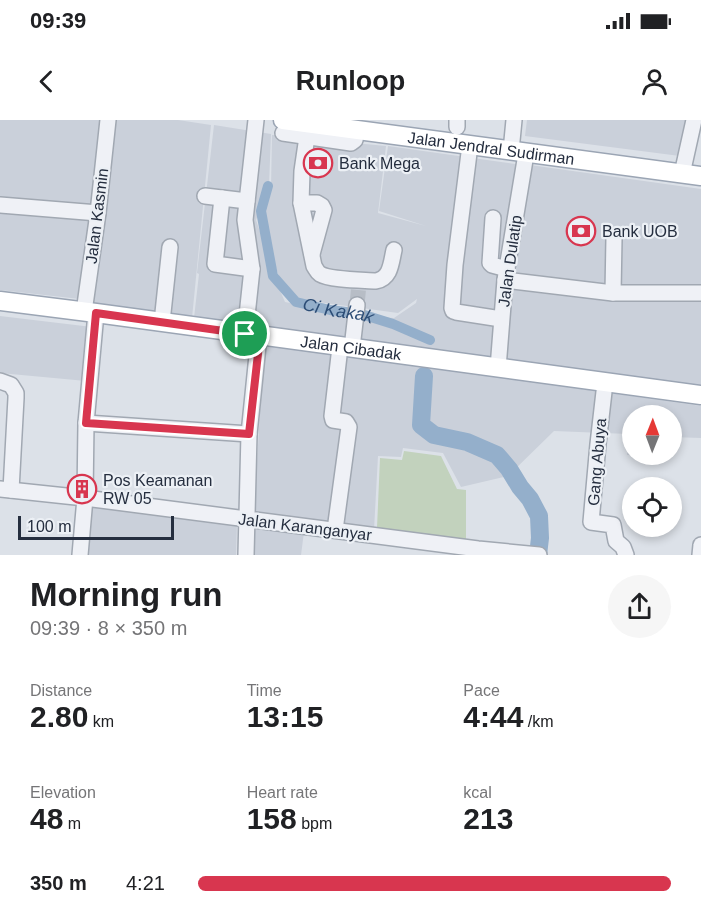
<!DOCTYPE html>
<meta charset="utf-8">
<style>
:root{--surface:#fff;--page:#f6f6f6;--text:#202124;--muted:#757577;--accent:#d8364f}
body{margin:0;font-family:Helvetica,sans-serif;background:var(--page);color:var(--text);height:100vh;display:flex;flex-direction:column;font-size:22px;white-space:nowrap}
*{box-sizing:border-box;margin:0}
p{font-size:20px;color:var(--muted)}
.icon{flex:none;width:33px;height:33px;fill:none;stroke:currentColor;stroke-width:2;stroke-linecap:round;stroke-linejoin:round}
.map{position:relative;height:435px;overflow:hidden}
.side{display:flex;flex-direction:column;background:var(--surface);flex:1}
.side>*{flex:none}
.needle{width:39px;rotate:1deg}
.fabs{position:absolute;left:622px;top:285px;display:grid;gap:12px}
.fabs a{display:grid;place-items:center;width:60px;height:60px;border-radius:50%;background:var(--surface);box-shadow:0 3px 9px #0003;font-size:30px}
.scale{position:absolute;left:18px;bottom:15px;width:156px;box-sizing:border-box;padding-left:6px;border:3px solid #252e3f;border-top:0;font-size:16px;line-height:21px;white-space:nowrap;color:#252e3f;-webkit-text-stroke:4px #ecf0f5;paint-order:stroke}
.pin{position:absolute;display:grid;place-items:center;width:51px;height:51px;color:#fff;margin:-26px;border:3px solid #fff;border-radius:50%;box-shadow:0 2px 6px #0007}
.round{display:grid;place-items:center;flex:none;width:63px;height:63px;border-radius:32px;background:var(--page)}
.headline{display:flex;align-items:center;justify-content:space-between;height:102px;padding:0 30px}
h1{font-size:33px;font-weight:700;line-height:45px}
.metrics{display:grid;grid-template-columns:repeat(3,1fr);gap:9px;height:102px;padding:6px 30px}
.metrics div{display:grid;align-content:center}
.metrics b{font-size:30px;font-weight:700}
.metrics small{font-size:16px;font-weight:400}
.metrics p{font-size:16px}
ul{padding:0 30px;list-style:none;font-size:20px}
li{display:grid;grid-template-columns:96px 72px 1fr;align-items:center;height:45px}
li i{height:15px;border-radius:8px;background:var(--accent)}
.status{display:flex;justify-content:space-between;align-items:center;height:42px;padding:0 30px;background:var(--surface);direction:ltr}
.status svg{height:16px;fill:currentColor}
header{display:flex;justify-content:space-between;align-items:center;height:78px;padding:0 30px;background:var(--surface);font-size:27px;font-weight:700}
.map>svg:first-child{display:block}
</style>
<div class="status"><b>09:39</b><svg viewBox="0 0 49 12"><path d="M0 12V9h3v3zM5 12V6h3v6zM10 12V3h3v9zM15 12V0h3v12zM26 1h20v11H26zM47 4h2v5h-2z"/></svg></div>
<header><svg class="icon" aria-label="back" viewBox="0 0 24 24"><path d="M15 5l-7 7 7 7"/></svg>Runloop<svg class="icon" aria-label="person" viewBox="0 0 24 24"><circle cx="12" cy="8" r="4"/><path d="M4 21q1-7 8-7t8 7"/></svg></header>
<div class="map">
<svg width="701" height="435" viewBox="0 0 701 435">
<rect width="100%" height="100%" fill="#dce1e8"/>
<g fill="#cad0da">
<polygon points="0,0 104,0 80,179 0,170"/>
<polygon points="113,0 178,0 211,5 192,198 90,185"/>
<polygon points="527,0 688,0 680,36 525,16"/>
<polygon points="214,5 271,14 269,66 256,100 279,168 285,182 355,196 349,224 194,198 199,154 197,153"/>
<polygon points="272,15 386,26 378,93 426,106 379,91 388,26 523,45 493,241 356,224 360,196 394,198 416,183 417,179 398,193 296,179 284,172 260,98 271,68"/>
<polygon points="530,45 701,69 701,169 592,170 510,156"/>
<polygon points="509,163 701,179 701,267 501,240"/>
<polygon points="0,196 92,207 86,261 0,253"/>
<polygon points="264,224 701,286 701,318 672,317 672,296 633,296 633,334 641,335 627,335 628,314 554,311 508,356 461,367 443,333 403,328 401,337 378,336 374,410 254,393"/>
<polygon points="85,384 237,404 236,435 82,435"/>
<polygon points="250,405 304,412 301,435 247,435"/>
</g>
<polygon fill="#c2d2bd" points="404,331 441,336 457,369 466,370 466,422 377,408 380,338 402,340"/>
<g fill="none" stroke-linecap="round" stroke-linejoin="round">
<path stroke="#94afcb" stroke-width="10" id="s1" d="M268 66 261 91 273 156 296 182 330 190 361 194 393 204 430 220"/>
<polyline stroke="#94afcb" stroke-width="18" points="424,256 421,305 434,315 467,322 497,335 509,349 520,367 530,379 539,396 540,418 538,435"/>
<polyline stroke="#b7bdc6" stroke-width="15" stroke-dasharray="15 8" stroke-linecap="butt" points="357,185 359,164"/>
<g stroke="#a1a8b2" stroke-width="18">
<g id="minor">
<path d="M309 3 302 51 301 83 314 146C316 149 317 152 320 154 330 160 363 160 376 161 391 158 391 143 394 130"/>
<polyline points="457,7 457,0"/>
<polyline points="283,13 351,23 355,20 357,10"/>
<polyline points="470,25 455,145 452,188 453,191 456,192 501,199"/>
<polyline points="511,31 514,0"/>
<polyline points="682,54 694,0"/>
<polyline points="205,76 247,81"/>
<polyline points="222,78 215,144 252,149"/>
<polyline points="301,83 317,83 322,86 324,90 312,134"/>
<polyline points="0,85 98,93"/>
<polyline points="493,98 490,143 492,145 507,149"/>
<polyline points="505,160 613,173 701,173"/>
<polyline points="613,173 614,118"/>
<polyline points="84,192 98,93 108,0"/>
<polyline points="162,202 170,127"/>
<polyline points="245,214 252,149 245,100 256,0"/>
<polyline points="352,228 357,185"/>
<polyline points="498,248 505,160 526,34"/>
<polyline points="0,261 11,265 16,273 16,278 11,370"/>
<polyline points="605,263 598,324 591,402 613,405 616,421 623,427 626,435"/>
<polyline points="86,303 249,314"/>
<polyline points="0,369 85,378 478,429 539,435"/>
<polyline points="335,410 349,307 346,302 333,300 332,296 340,227"/>
<polyline points="80,435 85,378 86,303 96,193"/>
<polyline points="246,435 249,314 259,216"/>
<polyline points="700,435 701,425"/>
</g>
</g>
<g stroke="#9ba5b4" stroke-width="21">
<g id="major">
<path id="s2" d="M283 0 701 56"/>
<path id="s3" d="M0 181 96 193 701 275"/>
</g>
</g>
<use href="#minor" stroke="#eff1f6" stroke-width="15"/>
<use href="#major" stroke="#fff" stroke-width="18"/>
</g>
<g fill="none" stroke-linecap="round" stroke-linejoin="round">
<g stroke="#fff" stroke-width="12">
<polygon id="route" points="96,193 260,216 249,314 86,303"/>
</g>
<use href="#route" stroke="#d8364f" stroke-width="8"/>
</g>
<defs>
<g id="bank-ring" transform="scale(1.5)"><circle r="9.5" fill="#ecf0f5" stroke="#d8364f" stroke-width="1.5"/><path d="M-6-4H6V4H-6ZM0-2.3a2.3 2.3 0 1 0 0 4.6a2.3 2.3 0 1 0 0-4.6Z" fill="#d8364f"/></g>
<g id="building-ring" transform="scale(1.5)"><circle r="9.5" fill="#ecf0f5" stroke="#d8364f" stroke-width="1.5"/><path d="M-4-6H4V6H1V3H-1V6H-4ZM-2.5-4.3h1.7v1.8h-1.7ZM.8-4.3h1.7v1.8H.8ZM-2.5-1h1.7V.8h-1.7ZM.8-1h1.7V.8H.8Z" fill="#d8364f"/></g>
</defs>
<g fill-rule="evenodd">
<use href="#bank-ring" x="318" y="43"/>
<use href="#bank-ring" x="581" y="111"/>
<use href="#building-ring" x="82" y="369"/>
</g>
<g text-anchor="middle" dominant-baseline="central" stroke-width="4.5" stroke-linejoin="round" paint-order="stroke">
<g font-size="16" fill="#252e3f" stroke="#ecf0f5">
<text stroke="none"><textPath href="#s2" startOffset="210">Jalan Jendral Sudirman</textPath></text>
<text transform="translate(97 96) rotate(-83)">Jalan Kasmin</text>
<text transform="translate(510 141) rotate(-82)">Jalan Dulatip</text>
<text stroke="none"><textPath href="#s3" startOffset="354">Jalan Cibadak</textPath></text>
<text transform="translate(597 342) rotate(-85)">Gang Abuya</text>
<text transform="translate(305 407) rotate(7)">Jalan Karanganyar</text>
</g>
<g font-size="16" fill="#252e3f" stroke="#ecf0f5" text-anchor="start">
<text x="339" y="43">Bank Mega</text>
<text x="602" y="111">Bank UOB</text>
<text x="103" y="360">Pos Keamanan<tspan x="103" dy="18">RW 05</tspan></text>
</g>
<g font-size="18" font-style="italic" fill="#2c4d76" stroke="#ecf0f5">
<text stroke="none"><textPath href="#s1" startOffset="170">Ci Kakak</textPath></text>
</g>
</g>
</svg>
<div class="fabs">
<a><svg class="needle" viewBox="-14 -14 28 28"><path d="M0-13l5 13h-10z" fill="#e53935"/><path d="M0 13l5-13h-10z" fill="#757577"/></svg></a>
<a><svg class="icon" aria-label="locate" viewBox="0 0 24 24"><circle cx="12" cy="12" r="6"/><path d="M12 2v4M12 18v4M2 12h4M18 12h4"/></svg></a>
</div>
<div class="scale">100 m</div>
<div class="pin" style="left:245px;top:214px;background:#1e9e55"><svg class="icon" aria-label="arrive" viewBox="0 0 24 24"><path d="M6 21V4h12l-3 4 3 4H6"/></svg></div>
</div>
<section class="side">
<div class="headline"><div><h1>Morning run</h1><p>09:39 · 8 × 350 m</p></div><a class="round"><svg class="icon" aria-label="share" viewBox="0 0 24 24"><path d="M12 15V3M7 8l5-5 5 5M5 13v7h14v-7"/></svg></a></div>
<div class="metrics">
<div><p>Distance</p><b>2.80<small> km</small></b></div>
<div><p>Time</p><b>13:15</b></div>
<div><p>Pace</p><b>4:44<small> /km</small></b></div>
</div>
<div class="metrics">
<div><p>Elevation</p><b>48<small> m</small></b></div>
<div><p>Heart rate</p><b>158<small> bpm</small></b></div>
<div><p>kcal</p><b>213</b></div>
</div>
<ul>
<li><b>350 m</b>4:21<i style="width:100%"></i></li>
</ul>
</section>
